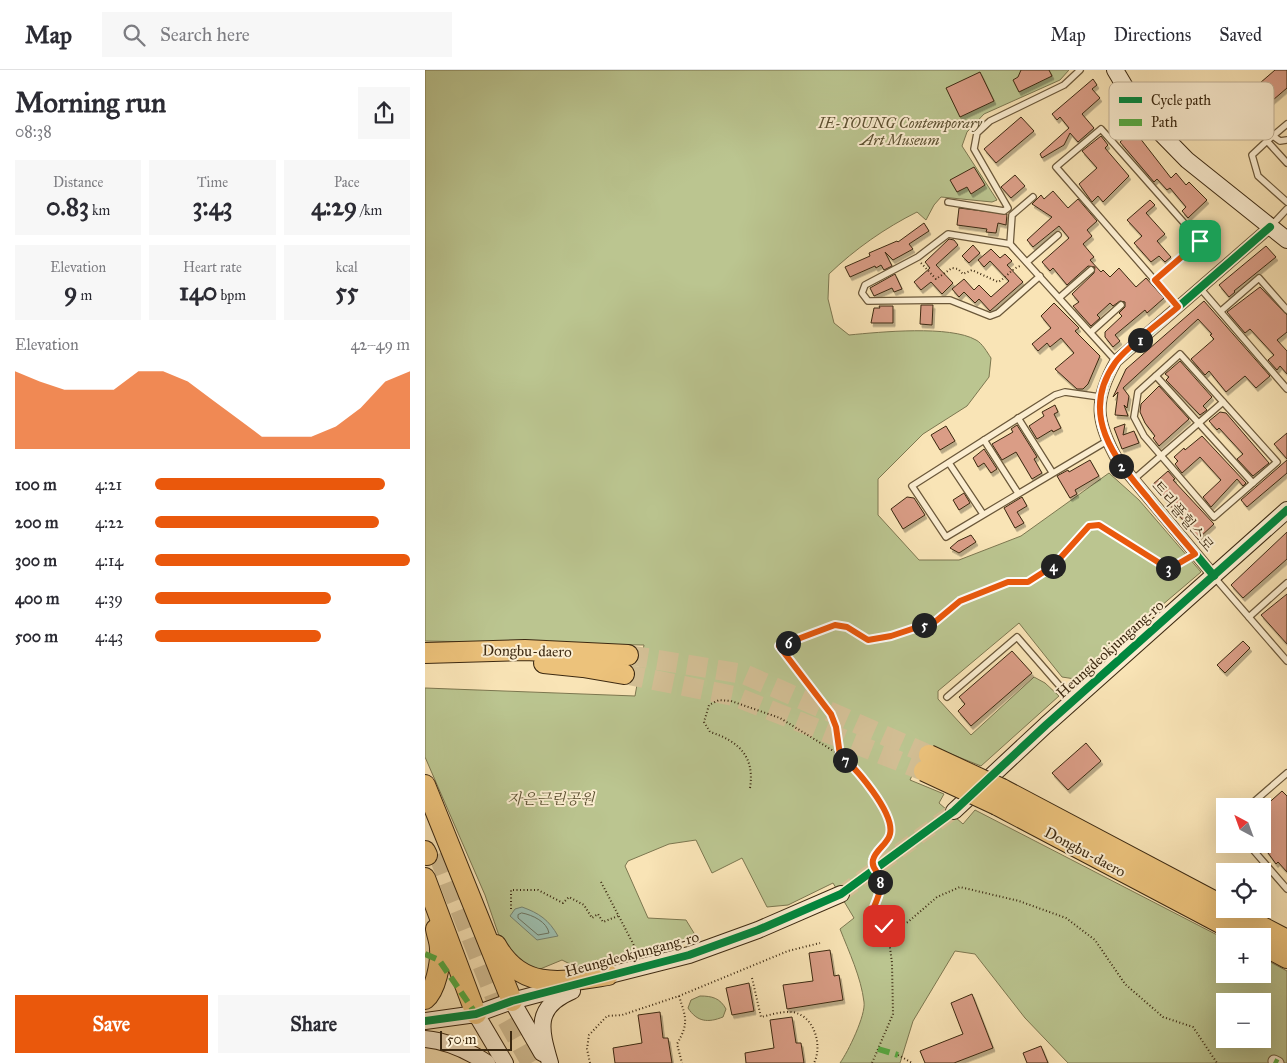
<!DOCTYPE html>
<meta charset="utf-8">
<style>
:root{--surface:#fff;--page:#f7f7f7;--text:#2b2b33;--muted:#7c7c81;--line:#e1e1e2;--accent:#ea580c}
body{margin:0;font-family:"IM FELL Great Primer","Noto Serif KR",serif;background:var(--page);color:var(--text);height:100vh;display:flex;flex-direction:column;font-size:19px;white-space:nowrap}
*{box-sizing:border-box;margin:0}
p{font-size:16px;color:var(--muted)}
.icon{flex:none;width:28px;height:28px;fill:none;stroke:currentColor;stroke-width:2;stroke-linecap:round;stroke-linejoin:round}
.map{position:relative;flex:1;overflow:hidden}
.drawer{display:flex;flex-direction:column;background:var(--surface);width:425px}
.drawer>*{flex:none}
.needle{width:32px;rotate:319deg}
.tools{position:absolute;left:791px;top:728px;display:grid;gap:10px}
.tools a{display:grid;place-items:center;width:55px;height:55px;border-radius:0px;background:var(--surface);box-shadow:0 5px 20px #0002;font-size:25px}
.scale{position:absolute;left:15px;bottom:12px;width:72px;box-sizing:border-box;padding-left:5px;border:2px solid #3c2911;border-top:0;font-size:14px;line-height:18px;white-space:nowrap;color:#3c2911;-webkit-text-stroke:4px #fbedd0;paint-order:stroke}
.pin{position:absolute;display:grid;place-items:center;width:42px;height:42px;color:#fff;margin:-21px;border-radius:10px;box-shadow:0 2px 8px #0006}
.km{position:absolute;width:25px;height:25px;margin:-12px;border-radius:50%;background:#222;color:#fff;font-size:14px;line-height:25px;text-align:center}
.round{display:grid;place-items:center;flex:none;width:52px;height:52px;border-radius:0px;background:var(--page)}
.head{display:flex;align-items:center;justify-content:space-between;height:85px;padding:0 15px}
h1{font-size:28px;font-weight:700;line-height:38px}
.figures{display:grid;grid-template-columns:repeat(3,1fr);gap:8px;height:85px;padding:5px 15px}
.figures div{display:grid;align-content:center;border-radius:0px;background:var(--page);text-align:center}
.figures b{font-size:25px;font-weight:700}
.figures small{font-size:14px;font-weight:400}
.figures p{font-size:14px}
.chart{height:140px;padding:10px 15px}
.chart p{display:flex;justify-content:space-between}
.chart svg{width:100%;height:90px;margin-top:5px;fill:var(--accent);opacity:.7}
.cta{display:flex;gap:10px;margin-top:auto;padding:10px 15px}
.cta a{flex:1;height:58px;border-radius:0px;background:var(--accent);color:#fff;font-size:20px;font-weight:700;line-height:58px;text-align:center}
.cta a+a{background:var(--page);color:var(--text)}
ul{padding:0 15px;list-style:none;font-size:16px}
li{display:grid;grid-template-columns:80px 60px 1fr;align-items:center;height:38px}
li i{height:12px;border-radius:6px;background:var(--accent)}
header{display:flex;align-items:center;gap:30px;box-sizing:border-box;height:70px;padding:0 25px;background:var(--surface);border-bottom:1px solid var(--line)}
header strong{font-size:24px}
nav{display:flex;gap:28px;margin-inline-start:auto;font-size:18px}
.search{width:350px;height:45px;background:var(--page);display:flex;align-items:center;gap:12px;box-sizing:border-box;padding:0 18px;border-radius:0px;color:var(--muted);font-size:19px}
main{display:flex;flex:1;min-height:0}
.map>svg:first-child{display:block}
</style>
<header>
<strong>Map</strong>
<div class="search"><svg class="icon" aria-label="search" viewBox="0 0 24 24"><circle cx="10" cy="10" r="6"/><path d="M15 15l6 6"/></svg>Search here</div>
<nav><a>Map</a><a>Directions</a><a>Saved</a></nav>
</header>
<main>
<section class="drawer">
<div class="head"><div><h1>Morning run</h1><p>08:38</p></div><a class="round"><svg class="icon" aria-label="share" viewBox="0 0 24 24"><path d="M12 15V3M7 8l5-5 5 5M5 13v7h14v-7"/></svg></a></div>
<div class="figures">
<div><p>Distance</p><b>0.83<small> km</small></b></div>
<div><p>Time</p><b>3:43</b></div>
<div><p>Pace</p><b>4:29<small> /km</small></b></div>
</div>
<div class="figures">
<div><p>Elevation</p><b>9<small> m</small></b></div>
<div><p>Heart rate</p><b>140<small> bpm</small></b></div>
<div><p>kcal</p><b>55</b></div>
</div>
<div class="chart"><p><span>Elevation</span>42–49 m</p>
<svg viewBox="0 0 160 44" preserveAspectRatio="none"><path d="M0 44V6L10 11L20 15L30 15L40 15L50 6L60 6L70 11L80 20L90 29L100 38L110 38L120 38L130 33L140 24L150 11L160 6V44z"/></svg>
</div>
<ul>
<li><b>100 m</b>4:21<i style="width:90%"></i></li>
<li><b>200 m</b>4:22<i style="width:88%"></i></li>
<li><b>300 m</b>4:14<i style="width:100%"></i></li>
<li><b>400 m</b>4:39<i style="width:69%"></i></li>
<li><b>500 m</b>4:43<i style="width:65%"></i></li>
</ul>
<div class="cta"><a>Save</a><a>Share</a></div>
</section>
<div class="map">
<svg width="862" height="993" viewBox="0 0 862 993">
<defs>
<filter id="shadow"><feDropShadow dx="2" dy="3.5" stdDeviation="0" flood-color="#0004"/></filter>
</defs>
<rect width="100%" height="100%" fill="#f9e4b6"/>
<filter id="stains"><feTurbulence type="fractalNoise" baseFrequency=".004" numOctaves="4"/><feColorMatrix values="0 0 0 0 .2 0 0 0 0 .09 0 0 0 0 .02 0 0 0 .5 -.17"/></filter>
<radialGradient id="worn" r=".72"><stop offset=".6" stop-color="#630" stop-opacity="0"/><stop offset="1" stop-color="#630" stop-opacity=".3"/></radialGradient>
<g fill="#bbc590" stroke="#7c7750" fill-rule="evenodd">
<path d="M0 0H644L635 10 559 44 542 62 537 76 572 130 567 132 516 127 509 135 501 150 492 142C460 158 430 179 404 204L403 229 409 253 424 265C455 262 525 255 551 270 557 273 562 282 566 288L564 307 542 336 498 364 453 409V445L494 490H534L596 466 684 403 714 430 776 502 650 609 637 607 594 553 513 621V629L546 665 609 607 620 613 634 626 556 696 501 674 485 710 519 724 514 733 538 754 550 740 800 869V904H838V888L862 901V993H643L600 948 550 884 530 881 488 951 475 993H415C423 982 441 945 439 932 436 907 424 882 415 859L429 848 408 813 363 835 342 837 317 788 287 803 271 770 244 774 203 791 200 796 223 848 261 850 272 868 201 889 151 897 137 890 103 904 81 886 60 825 0 687V618L210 626 219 575 0 571ZM800 931H838V969H800Z"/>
<path d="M275 926C287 926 295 928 301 939L298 947C283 953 272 952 263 938L266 930Z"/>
</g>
<path fill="#9ebfaf" stroke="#778370" d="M97 837C114 843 124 850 133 866L112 870 85 846 90 839Z"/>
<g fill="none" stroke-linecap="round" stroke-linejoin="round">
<path stroke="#6d7460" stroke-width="1" d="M97 843C108 845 122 852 124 863L113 865 93 848V845Z"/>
</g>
<g fill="#da9d86" stroke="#3c2911" filter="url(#shadow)">
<polygon points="596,0 624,0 627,6 594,22 588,10 593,7"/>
<polygon points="850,0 862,0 862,18 834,42 820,26"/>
<polygon points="555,2 569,31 535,47 521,18"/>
<polygon points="668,9 672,15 667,19 675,28 657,44 669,58 653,72 645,63 639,75 617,88 615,84 644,58 635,47 632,50 627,44"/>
<polygon points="596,47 609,61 571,93 559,79"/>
<polygon points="711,63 746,108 751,103 761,115 764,112 782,130 763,148 757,141 761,137 745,118 742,120 732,109 729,112 695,72 704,64 706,67"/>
<polygon points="676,66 683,75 680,78 704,106 678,132 673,126 667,132 654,114 672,98 657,81"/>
<polygon points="549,97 560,115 546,124 542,117 532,122 525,110"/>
<polygon points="590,105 600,116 586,128 576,117"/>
<polygon points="628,121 643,138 653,129 672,151 662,160 667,166 658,174 669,187 665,190 676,202 678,200 685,207 694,198 711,217 721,208 739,228 722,243 720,240 690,265 695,271 688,277 680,267 680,262 697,246 694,243 700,237 700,232 695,231 688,236 685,233 672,245 675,248 666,256 648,236 654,232 647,224 669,203 670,197 663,196 642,215 628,198 625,201 617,192 644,168 634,156 608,177 602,170 627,147 607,134 616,125 619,129"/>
<polygon points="725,130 730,135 721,143 740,164 732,171 746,187 740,192 734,186 726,192 709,173 717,166 702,150"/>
<polygon points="534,138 582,144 581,155 573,153 571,163 561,162 562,159 532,155"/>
<polygon points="499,153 504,161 484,174 488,179 468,190 460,182 467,196 459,200 456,195 451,198 450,196 425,207 420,197 445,186 444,183 472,171 473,172"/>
<polygon points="524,169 529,170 533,175 511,195 528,213 517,224 506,212 496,220 489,212 505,198 500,192"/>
<polygon points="548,175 555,183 544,193 537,186"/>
<polygon points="841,176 851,187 809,221 810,222 804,227 794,215"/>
<polygon points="566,179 575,188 580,184 587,191 582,195 598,212 565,241 554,229 550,233 539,222 534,227 527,219 539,209 549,220 554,215 566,227 584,211 565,191 559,197 553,190"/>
<polygon points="470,204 477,219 469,222 467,218 449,226 445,218"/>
<polygon points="835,217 862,245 862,262 852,270 862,281 862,304 855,296 852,300 843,290 849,285 825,259 820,263 802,242"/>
<polygon points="779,231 845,306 831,318 820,306 801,322 784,301 780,305 766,289 789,269 785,265 787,264 773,249 698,318 704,326 702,338 699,335 703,346 690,345 693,322 688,327 701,299"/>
<polygon points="629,233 654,258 650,261 675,286 663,314 658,319 652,319 630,299 649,283 636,268 625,277 622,273 613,281 607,274 626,258 616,246"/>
<polygon points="496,235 508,235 507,255 495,254"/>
<polygon points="454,236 468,236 468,253 446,253 449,238 455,238"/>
<polygon points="755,291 787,327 778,336 782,340 775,345 741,310 744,307 740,304"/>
<polygon points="734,316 764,349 734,376 728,368 730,366 720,353 715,342 716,334"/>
<polygon points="630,335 633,342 629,344 636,358 628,362 627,360 612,369 604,356 619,346 617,342"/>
<polygon points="795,342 801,343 844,393 828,406 812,389 818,384 794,358 792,360 784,351"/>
<polygon points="700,354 698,365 709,361 714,373 697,379 689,358"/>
<polygon points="592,355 612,387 609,389 617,403 607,409 591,382 577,390 567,374 588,362 586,359"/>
<polygon points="521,356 530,371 515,380 506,365"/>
<polygon points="862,363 862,389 849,374"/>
<polygon points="777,366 821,413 818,416 812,409 786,437 778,427 796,410 775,387 757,403 750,394 753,391 749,387 759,378 760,380"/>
<polygon points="559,379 572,399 566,403 559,393 553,397 548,388"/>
<polygon points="665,390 674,406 650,420 652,424 645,428 632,406 643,400 644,402"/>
<polygon points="862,390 862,403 822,437 816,430"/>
<polygon points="743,401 750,409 748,410 789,454 774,468 727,415"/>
<polygon points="539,423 545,433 534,440 528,430"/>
<polygon points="482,427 489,428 500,445 478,459 466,439"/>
<polygon points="597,427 602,436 592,442 599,453 590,458 579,438"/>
<polygon points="862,462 862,489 818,528 806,515"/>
<polygon points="546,465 551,472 534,483 525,478 533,471"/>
<polygon points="862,524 862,574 836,545"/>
<polygon points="818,571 825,578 800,603 792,595"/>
<polygon points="587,581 607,603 546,656 533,641 540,634 534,627"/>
<polygon points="661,673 676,691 643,720 627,703"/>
<polygon points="857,721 862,726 862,802 853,792 851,794 838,776 838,738"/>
<polygon points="405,880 409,906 414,905 418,930 362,939 358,915 388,911 384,883"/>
<polygon points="324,913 329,941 307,945 301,918"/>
<polygon points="547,924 568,978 529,993 500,993 495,981 538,964 526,933"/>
<polygon points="235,942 238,968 243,968 247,993 190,993 188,978 217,973 213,945"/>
<polygon points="367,947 371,973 376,973 379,993 321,993 320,983 349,978 345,950"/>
<polygon points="616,976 623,993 602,993 598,983"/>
</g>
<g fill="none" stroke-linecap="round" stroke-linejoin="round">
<polyline stroke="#d3bf95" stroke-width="16" stroke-dasharray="16 8" stroke-linecap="butt" points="416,824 529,741"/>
<g stroke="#d3bf95" stroke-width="20" stroke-dasharray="20 10" stroke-linecap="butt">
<polyline points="203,585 319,604 504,685"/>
<polyline points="199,604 309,626 499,701"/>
<polyline points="13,784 72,932 106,993"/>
</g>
<g stroke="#6b583a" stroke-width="8">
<g id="lane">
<polyline points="848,66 855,71 862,70"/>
<polyline points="842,71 862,54"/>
<polyline points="862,93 842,71 827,85 833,106 862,132"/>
<polyline points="523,132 579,141 583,138 549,79 552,63 565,51 639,15 655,0"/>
<polyline points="847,155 862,139"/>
<polyline points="585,174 587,145 608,127"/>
<polyline points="602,192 633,165"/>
<polyline points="615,206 573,243 565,246 525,230 443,231 437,223 440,215 493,187 523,164 585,174 691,291"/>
<polyline points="730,210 775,171 676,59 631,97 753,237"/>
<polyline points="775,218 862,319"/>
<polyline points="634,228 666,200"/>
<polyline points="796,241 834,208 862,240"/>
<polyline points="666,262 696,235"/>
<polygon points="755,284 852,392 789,447 719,366 709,347 713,322"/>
<polyline points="731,306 828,413"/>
<polyline points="675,327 640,322 630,325 487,416 521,467 682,371"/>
<polyline points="593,348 627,402"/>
<polyline points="559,370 593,423"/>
<polyline points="524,393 558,444"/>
<polyline points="708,410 798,332"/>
<polyline points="790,508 862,591"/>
<polyline points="824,547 862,513"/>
<polyline points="522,627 592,567 646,629"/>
<polyline points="824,736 862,703"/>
<polyline points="823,774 862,819"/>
</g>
</g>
<g stroke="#6b583a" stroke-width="13">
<g id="street">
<path d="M789 506 693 391C671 352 668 331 691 291L845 157"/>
<polyline points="849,991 853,993"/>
</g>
</g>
<g stroke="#3c2911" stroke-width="18">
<g id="secondary">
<polyline points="690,0 715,42 762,90 862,170"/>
<polyline points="529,741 621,655 862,440"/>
<polyline points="173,908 264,885 333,860 416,824"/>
<polyline points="87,931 117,983"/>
<polyline points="51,944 80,993"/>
<polyline points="0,951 51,944 87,931 147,915"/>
<path d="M0 969C23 971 42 980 62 993"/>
<path d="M125 993C115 959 109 937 147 921"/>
</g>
</g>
<g stroke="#3c2911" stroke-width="22">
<g id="highway">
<polyline points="0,583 100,580 203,585"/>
<polyline points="119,593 158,597 199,604"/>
<polyline points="0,715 87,931"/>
<polyline points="577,719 800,837"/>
<polyline points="572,735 820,866"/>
<polyline points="0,781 2,785"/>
<polyline points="0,808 51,944"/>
<polyline points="803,839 862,870"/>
<path d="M71 875C97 922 138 912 183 905"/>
<polyline points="838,875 862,888"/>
<path d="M0 929C11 920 16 892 15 879 15 872 12 865 11 859"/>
</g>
</g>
<g stroke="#3c2911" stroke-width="2" stroke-dasharray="1 2.5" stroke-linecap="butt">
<path d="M496 193 511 209 527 198 533 199 538 204 547 200 573 212C581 208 586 199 595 196"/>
<polyline points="415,685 411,657 406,644 354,576 410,555 422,557 443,570 466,566 511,551 535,531 583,512 603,512 628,496 664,456 675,455 744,499 762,489"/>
<path d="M325 718C330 687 314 671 285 662L279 652 284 635 294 630 306 631 355 648 415 685 427 695 441 716 450 723 464 751 465 765 448 789V796L455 808 454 822 447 842 463 862 467 893 468 944 447 993"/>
<polyline points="176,812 214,885"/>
<polyline points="86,839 86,820 113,820 138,833 144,827 159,835 167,848 173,844 178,852 193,846"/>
<polyline points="463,862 483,852 512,827 535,817 594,831 641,848 670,870 700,914 738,947 768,957 792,993"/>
<path d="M327 908 336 947C345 945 357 941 367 942 389 945 398 975 389 993"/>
<path d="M254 926C261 948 264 953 252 974L257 993"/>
<polyline points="473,985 487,993"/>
<polyline points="165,993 162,979 164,965 182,946 197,945 254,926 363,881 395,873"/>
</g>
<use href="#lane" stroke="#fbedd0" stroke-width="5.5"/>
<use href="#street" stroke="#fbedd0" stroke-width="11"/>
<use href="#secondary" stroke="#fbedd0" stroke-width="16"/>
<use href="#highway" stroke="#ecc27b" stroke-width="20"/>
<g stroke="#3c2911" stroke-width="22" stroke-linecap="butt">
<g id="highway-bridge">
<polyline points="504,685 577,719"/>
<polyline points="499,701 572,735"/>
</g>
</g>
<use href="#highway-bridge" stroke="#ecc27b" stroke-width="20"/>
<g stroke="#55ab42" stroke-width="6" stroke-dasharray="12 6" stroke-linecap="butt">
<polyline points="0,884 14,890 51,944"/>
<polyline points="453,979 473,985"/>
<polyline points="849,991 853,993"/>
</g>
<g stroke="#fbedd0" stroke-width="11">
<g id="cycleway">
<path d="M789 506 693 391C671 352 668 331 691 291L845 157"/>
<polyline points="0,951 51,944 87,931 264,885 333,860 416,824 529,741 621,655 862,440"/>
</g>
</g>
<use href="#cycleway" stroke="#00873e" stroke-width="8"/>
</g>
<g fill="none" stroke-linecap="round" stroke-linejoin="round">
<g stroke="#fff" stroke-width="10">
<path id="route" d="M459 856 447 842C451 832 458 818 455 808 453 801 446 798 448 790 450 780 463 774 465 764 470 743 431 698 415 685L411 657 406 644 354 576 410 555 422 557 443 570 466 566 511 551 535 531 583 512H603L628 496 664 456 674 455 744 499 770 484C754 465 738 447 723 428 689 388 654 344 690 293 701 277 737 251 753 237L730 210 775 171"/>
</g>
<use href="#route" stroke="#ea580c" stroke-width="6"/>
</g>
<g text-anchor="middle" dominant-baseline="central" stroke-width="4" stroke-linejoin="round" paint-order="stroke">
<g font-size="15" font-style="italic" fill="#5c5031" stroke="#fbedd0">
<text x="475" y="53">IE-YOUNG Contemporary<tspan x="475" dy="17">Art Museum</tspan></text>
<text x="126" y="729">자은근린공원</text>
</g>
<g font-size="15" fill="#3c2911" stroke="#fbedd0">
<text transform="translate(758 446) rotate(50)">트리플힐스로</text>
<text transform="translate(685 579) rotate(-42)">Heungdeokjungang-ro</text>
<text transform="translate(102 581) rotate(1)">Dongbu-daero</text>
<text transform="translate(660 782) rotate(28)">Dongbu-daero</text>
<text transform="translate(207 884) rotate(-15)">Heungdeokjungang-ro</text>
</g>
</g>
<rect x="684" y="12" width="165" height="58" rx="8" fill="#fbedd0" stroke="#c2b297" stroke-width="1"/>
<rect x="694" y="27" width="23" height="6" fill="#00873e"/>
<rect x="694" y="49" width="23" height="7" fill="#55ab42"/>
<g font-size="14" fill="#3c2911">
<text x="726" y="35">Cycle path</text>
<text x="726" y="57">Path</text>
</g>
<rect width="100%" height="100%" filter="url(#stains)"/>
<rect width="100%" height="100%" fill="url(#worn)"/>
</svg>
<div class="tools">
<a><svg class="needle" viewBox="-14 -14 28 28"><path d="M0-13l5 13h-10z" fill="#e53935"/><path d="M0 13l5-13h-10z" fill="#7c7c81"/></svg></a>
<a><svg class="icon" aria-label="locate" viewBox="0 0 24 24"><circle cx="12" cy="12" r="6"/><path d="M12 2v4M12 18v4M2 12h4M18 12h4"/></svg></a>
<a>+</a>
<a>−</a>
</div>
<div class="scale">50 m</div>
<div class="pin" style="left:775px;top:171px;background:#1e9e55"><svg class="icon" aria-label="arrive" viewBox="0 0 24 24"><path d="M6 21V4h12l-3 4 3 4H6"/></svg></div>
<div class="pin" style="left:459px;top:856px;background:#d93025"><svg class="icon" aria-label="check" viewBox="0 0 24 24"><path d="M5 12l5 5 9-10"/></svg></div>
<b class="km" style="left:715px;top:270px">1</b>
<b class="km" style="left:696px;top:396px">2</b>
<b class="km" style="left:743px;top:498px">3</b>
<b class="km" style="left:628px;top:496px">4</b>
<b class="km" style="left:499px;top:555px">5</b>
<b class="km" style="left:363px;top:573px">6</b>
<b class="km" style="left:420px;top:690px">7</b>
<b class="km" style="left:455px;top:812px">8</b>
</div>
</main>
